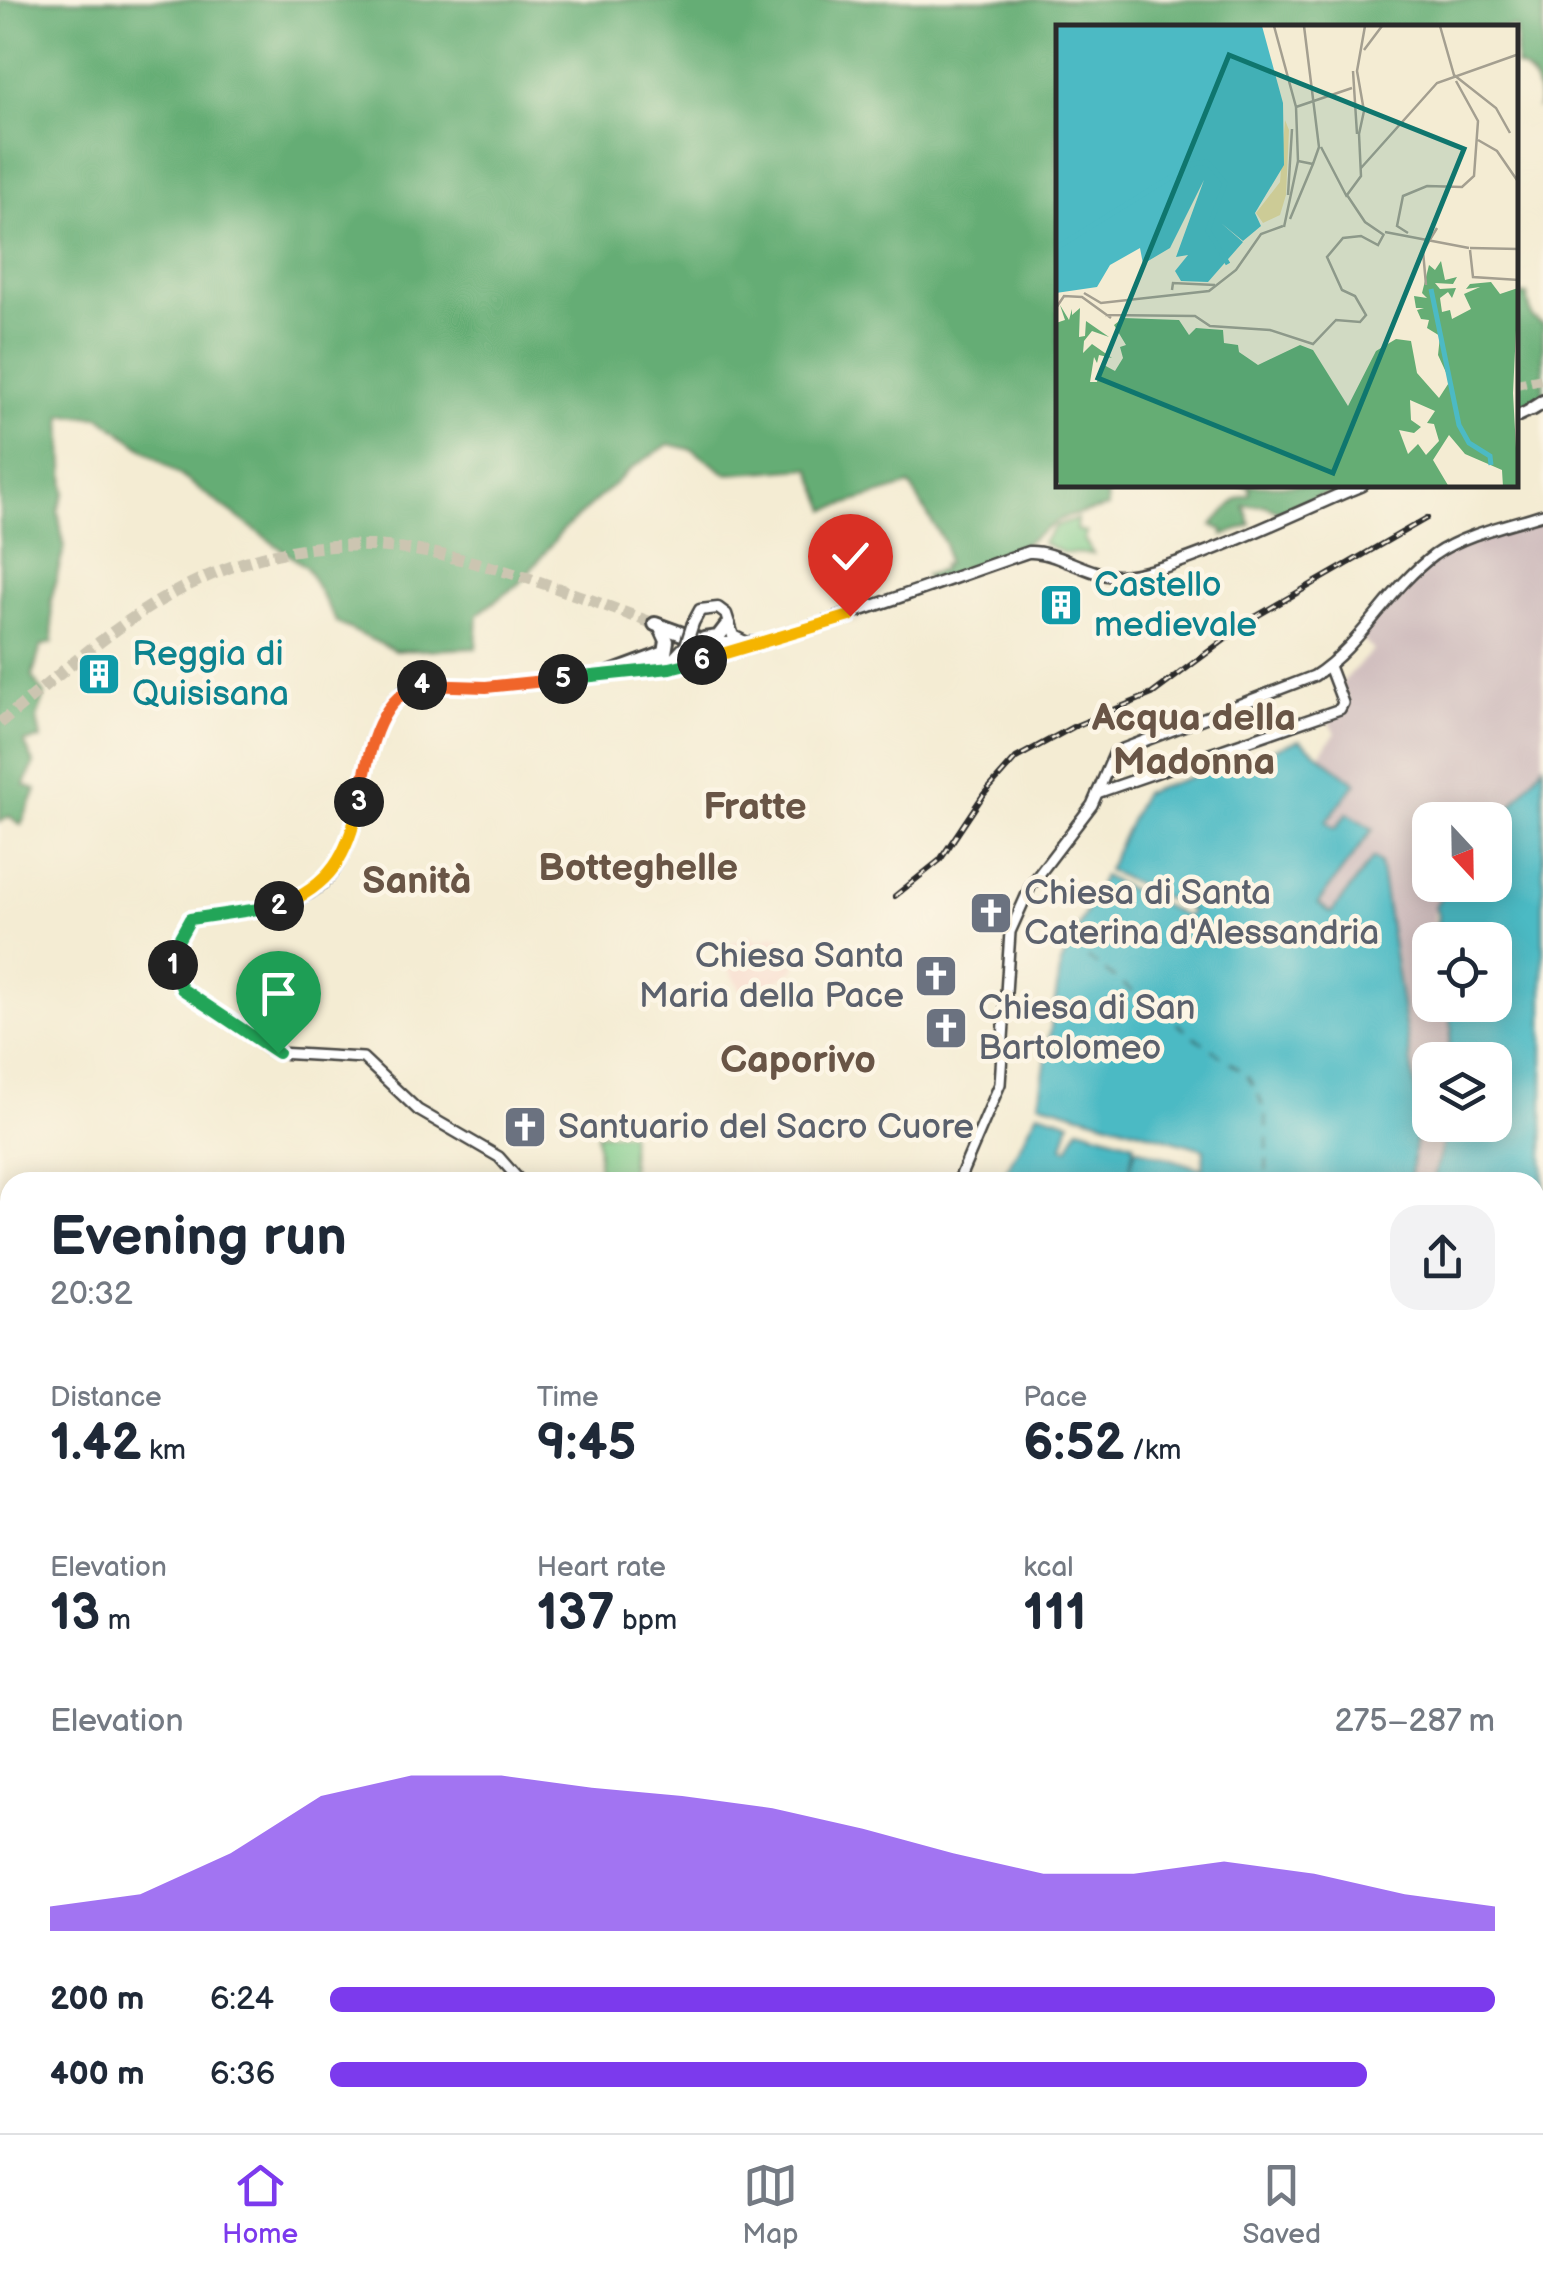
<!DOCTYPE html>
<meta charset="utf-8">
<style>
:root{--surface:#fff;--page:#f2f2f3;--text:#1f2937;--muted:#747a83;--line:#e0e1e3;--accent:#7c3aed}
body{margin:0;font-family:"Balsamiq Sans",sans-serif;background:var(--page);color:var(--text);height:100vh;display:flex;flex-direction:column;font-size:38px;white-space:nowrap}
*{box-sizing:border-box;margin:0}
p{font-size:32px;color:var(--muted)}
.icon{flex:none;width:55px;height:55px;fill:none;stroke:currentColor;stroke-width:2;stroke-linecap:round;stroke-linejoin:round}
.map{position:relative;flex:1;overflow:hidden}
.panel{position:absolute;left:0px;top:1172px;width:1545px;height:962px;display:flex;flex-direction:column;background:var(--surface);border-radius:30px 30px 0 0;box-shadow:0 5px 25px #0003}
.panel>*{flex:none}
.needle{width:65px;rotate:158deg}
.buttons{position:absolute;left:1412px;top:802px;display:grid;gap:20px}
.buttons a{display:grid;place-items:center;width:100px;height:100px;border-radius:20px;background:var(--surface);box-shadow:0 5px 25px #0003;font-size:50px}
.pin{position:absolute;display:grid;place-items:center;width:85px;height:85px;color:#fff;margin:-102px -42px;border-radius:50% 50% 50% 0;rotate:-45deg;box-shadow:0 0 10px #0007}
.pin .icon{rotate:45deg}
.km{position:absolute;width:50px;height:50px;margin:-25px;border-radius:50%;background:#222;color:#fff;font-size:28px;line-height:50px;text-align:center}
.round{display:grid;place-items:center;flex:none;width:105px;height:105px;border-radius:30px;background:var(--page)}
.headline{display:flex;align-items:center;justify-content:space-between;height:170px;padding:0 50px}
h1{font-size:55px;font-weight:600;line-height:75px}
.stats{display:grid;grid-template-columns:repeat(3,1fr);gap:15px;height:170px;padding:10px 50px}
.stats div{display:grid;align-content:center}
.stats b{font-size:50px;font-weight:600}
.stats small{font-size:28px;font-weight:400}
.stats p{font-size:28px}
.chart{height:280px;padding:20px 50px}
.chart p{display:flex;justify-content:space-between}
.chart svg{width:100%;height:180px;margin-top:10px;fill:var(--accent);opacity:.7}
ul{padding:0 50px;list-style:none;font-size:32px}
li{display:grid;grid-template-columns:160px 120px 1fr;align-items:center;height:75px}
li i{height:25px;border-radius:12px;background:var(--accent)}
.dock{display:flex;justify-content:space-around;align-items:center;height:140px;border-top:2px solid var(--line);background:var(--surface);font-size:28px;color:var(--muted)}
.dock a{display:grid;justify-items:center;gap:5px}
.dock .current{color:var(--accent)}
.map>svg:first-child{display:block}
</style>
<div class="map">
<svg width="1543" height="2133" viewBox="0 0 1543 2133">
<rect width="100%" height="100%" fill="#fcf5e5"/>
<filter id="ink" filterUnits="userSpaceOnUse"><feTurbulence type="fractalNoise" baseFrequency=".01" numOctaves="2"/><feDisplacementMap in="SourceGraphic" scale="20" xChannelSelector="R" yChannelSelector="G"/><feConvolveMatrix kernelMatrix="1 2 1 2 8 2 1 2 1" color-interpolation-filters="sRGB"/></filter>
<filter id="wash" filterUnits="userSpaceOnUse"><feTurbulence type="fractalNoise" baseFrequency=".0048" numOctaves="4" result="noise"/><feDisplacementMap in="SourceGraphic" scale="40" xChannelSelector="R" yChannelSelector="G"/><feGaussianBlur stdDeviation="2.25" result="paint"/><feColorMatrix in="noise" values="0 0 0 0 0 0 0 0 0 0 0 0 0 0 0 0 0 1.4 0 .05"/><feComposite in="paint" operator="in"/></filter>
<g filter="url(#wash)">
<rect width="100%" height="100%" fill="#f4ecd3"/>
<polygon fill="#f6d1c5" points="751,934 757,942 775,934 778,938 782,936 796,968 747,1002 719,950"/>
<polygon fill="#d1bfbf" points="1543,517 1543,765 1495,828 1495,820 1430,820 1430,885 1451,885 1435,905 1430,1005 1447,1005 1452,1027 1447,1060 1430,1060 1430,1125 1440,1125 1443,1141 1433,1182 1410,1182 1419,1115 1380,863 1372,859 1331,913 1318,903 1373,830 1335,829 1325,822 1355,783 1319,755 1335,734 1328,718 1348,710 1347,695 1338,687 1373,650 1359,636 1390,601 1433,558"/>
<g fill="#7cc988" stroke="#547a5a" stroke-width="2.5">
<polygon points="1077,519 1076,530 1086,532 1084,539 1093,554 1064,553 1042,543 1055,527"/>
<polygon points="630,1133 631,1182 599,1182 597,1134"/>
</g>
<g fill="#65ad74" stroke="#486c50" stroke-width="2.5">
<path d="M0 0H1543V102L1538 107C1540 89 1533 72 1516 66V28H1058V485H1107L1108 507 1063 518 1013 551 929 583 925 575 943 570 942 565 947 564 945 544 910 485 827 510 810 468 727 474 693 450 669 444 632 468 562 531 522 581 478 614 476 648 395 651 337 623 306 567 100 417 62 415 65 492 58 510 64 548 51 600 53 642 41 646 32 677 45 695 37 718 41 739 24 742 34 763 25 785 36 790 21 825 9 816 0 822Z"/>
<polygon points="1516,295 1527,295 1532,317 1543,324 1543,397 1516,411"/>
<polygon points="1239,485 1349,485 1280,512 1264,505 1244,506 1251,525 1223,536 1223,530 1212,525 1237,499 1250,494 1250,487"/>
</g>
<g fill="#4cbac4" stroke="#3c7278" stroke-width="2.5">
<polygon points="1300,740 1356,783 1326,822 1335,829 1347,813 1373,829 1318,903 1331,913 1373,858 1380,863 1419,1115 1410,1182 1000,1182 1038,1112 1070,1121 1063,1147 1068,1149 1079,1127 1134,1143 1130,1169 1136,1148 1203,1169 1204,1149 1039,1102 1061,964 1103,876 1187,917 1191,910 1107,870 1143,793"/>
<polygon points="1543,765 1543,2133 1240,2133 1234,2125 1535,2125 1535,1182 1433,1182 1443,1141 1440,1125 1495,1125 1495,1060 1447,1060 1452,1027 1447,1005 1495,1005 1495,940 1434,940 1438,916 1435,905 1451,885 1495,885 1495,828"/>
</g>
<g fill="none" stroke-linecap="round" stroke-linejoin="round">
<g stroke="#4cbac4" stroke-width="2.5">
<polyline points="0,1371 10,1376"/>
<polyline points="841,2133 847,2125"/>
</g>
<g stroke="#375d61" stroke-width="2.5" stroke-dasharray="12 10" stroke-linecap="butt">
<path d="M1070 945 1244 1073C1273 1106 1267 1141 1266 1182"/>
<polyline points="1535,1384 1543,1373"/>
</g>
</g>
</g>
<g filter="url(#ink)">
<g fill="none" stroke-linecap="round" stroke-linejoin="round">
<polyline stroke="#ccc5b1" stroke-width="10" stroke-dasharray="10 5" stroke-linecap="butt" points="1516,384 1543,379"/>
<path stroke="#ccc5b1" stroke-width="12" stroke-dasharray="12 6" stroke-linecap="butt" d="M0 723C49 684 97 640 151 606 330 496 475 557 655 624"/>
<g stroke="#494844" stroke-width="14">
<g id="secondary">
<polyline points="1097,793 1340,709 1343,703 1329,666"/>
<path d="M521 1182 499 1157 418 1110 363 1058 278 1053 181 989 173 970 174 948 190 919C227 908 268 914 303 897 384 856 342 732 405 690 417 682 436 685 450 686 504 689 557 680 611 673"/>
<path d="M958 1182 1000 1084 1010 932 1031 885 1092 805 1115 752 1314 676C1361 646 1388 589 1434 555 1464 534 1508 525 1543 514"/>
<polyline points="0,1525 10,1525"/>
<polyline points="0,1872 10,1871"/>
<polyline points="717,2125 721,2133"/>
<polyline points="977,2125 982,2133"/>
<polyline points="1135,2125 1141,2133"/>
<polyline points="436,2133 436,2125"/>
<polyline points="911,2133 918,2125"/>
</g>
</g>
<g stroke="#494844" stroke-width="15">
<g id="primary">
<polyline points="1516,417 1537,407"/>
<polyline points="693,623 700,610 718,608 726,614 733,636 747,643"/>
<polyline points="655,665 674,658 686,645"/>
<path d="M617 673C667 672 711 657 759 643 850 616 938 583 1028 552 1055 550 1086 575 1117 576 1165 578 1310 506 1362 485"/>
</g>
</g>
<g stroke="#494844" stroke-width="18">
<g id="highway">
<polyline points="1532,409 1543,402"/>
<polyline points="655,624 710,644 754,644"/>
<polyline points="704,639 718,637 728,624"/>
<polyline points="611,673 665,653 667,641 660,626"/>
<polyline points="0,1391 10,1399"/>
<polyline points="0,1450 10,1442"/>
<polyline points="0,1470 0,1489"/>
<polyline points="655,2125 659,2133"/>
</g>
</g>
<use href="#secondary" stroke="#fff" stroke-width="9"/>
<use href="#primary" stroke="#fff" stroke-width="10"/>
<use href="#highway" stroke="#fff" stroke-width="12"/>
<g stroke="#2b2b2b" stroke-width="6">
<g id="rail">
<polyline points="895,896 940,860 984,794 1016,758 1073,727 1152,694 1255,617 1427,518"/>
<polyline points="637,2125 643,2133"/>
<polyline points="1104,2125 1111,2133"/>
</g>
</g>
<use href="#rail" stroke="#fcf5e5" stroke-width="2.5" stroke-dasharray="8" stroke-linecap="butt"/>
<g stroke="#494844" stroke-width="15" stroke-linecap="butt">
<polyline id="primary-bridge" points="686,645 693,623"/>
</g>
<use href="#primary-bridge" stroke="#fff" stroke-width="10"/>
</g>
</g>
<g fill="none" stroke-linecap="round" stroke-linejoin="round" filter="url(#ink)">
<g stroke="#fff" stroke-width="20">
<polyline id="split-1" points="173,965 182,989 278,1053"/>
</g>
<g stroke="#fff" stroke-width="20">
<polyline id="split-2" points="173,965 174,948 190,919 279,906"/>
</g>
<g stroke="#fff" stroke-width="20">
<path id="split-3" d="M279 906C331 886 348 855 359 802"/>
</g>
<g stroke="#fff" stroke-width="20">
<path id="split-4" d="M359 802C368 761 375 696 422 685"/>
</g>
<g stroke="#fff" stroke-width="20">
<polyline id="split-5" points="422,685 486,687 563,679"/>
</g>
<g stroke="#fff" stroke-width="20">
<polyline id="split-6" points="563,679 670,668 702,660"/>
</g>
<g stroke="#fff" stroke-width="20">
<polyline id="split-7" points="702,660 850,616"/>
</g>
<use href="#split-1" stroke="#22a559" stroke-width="12"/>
<use href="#split-2" stroke="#22a559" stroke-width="12"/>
<use href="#split-3" stroke="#f5b400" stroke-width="12"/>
<use href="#split-4" stroke="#f0652b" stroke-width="12"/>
<use href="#split-5" stroke="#f0652b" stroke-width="12"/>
<use href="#split-6" stroke="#22a559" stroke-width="12"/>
<use href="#split-7" stroke="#f5b400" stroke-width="12"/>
</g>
<defs>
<g id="building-square" transform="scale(2.25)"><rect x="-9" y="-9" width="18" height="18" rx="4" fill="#0f9aa8" stroke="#fcf5e5"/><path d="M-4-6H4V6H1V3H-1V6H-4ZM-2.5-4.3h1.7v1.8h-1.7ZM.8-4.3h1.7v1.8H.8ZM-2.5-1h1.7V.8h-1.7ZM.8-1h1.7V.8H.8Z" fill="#fff"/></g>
<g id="church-square" transform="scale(2.25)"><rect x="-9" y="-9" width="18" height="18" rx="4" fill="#6b7280" stroke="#fcf5e5"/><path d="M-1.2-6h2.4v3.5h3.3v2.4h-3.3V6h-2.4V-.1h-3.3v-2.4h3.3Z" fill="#fff"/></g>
</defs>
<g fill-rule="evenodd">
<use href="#building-square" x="1061" y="605"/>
<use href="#building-square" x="99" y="674"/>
<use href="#church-square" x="991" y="913"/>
<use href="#church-square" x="936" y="976"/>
<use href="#church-square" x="946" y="1028"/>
<use href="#church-square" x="525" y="1127"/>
</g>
<g text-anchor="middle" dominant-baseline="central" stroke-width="9" stroke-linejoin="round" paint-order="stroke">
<g font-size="35" fill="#0d838f" stroke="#fcf5e5" text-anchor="start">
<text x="1094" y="585">Castello<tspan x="1094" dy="40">medievale</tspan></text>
<text x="132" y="654">Reggia di<tspan x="132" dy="40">Quisisana</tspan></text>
</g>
<g font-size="35" fill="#5b616d" stroke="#fcf5e5" text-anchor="start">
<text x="1024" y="893">Chiesa di Santa<tspan x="1024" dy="40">Caterina d'Alessandria</tspan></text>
<text x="904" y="956" text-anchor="end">Chiesa Santa<tspan x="904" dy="40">Maria della Pace</tspan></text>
<text x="978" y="1008">Chiesa di San<tspan x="978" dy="40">Bartolomeo</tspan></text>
<text x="558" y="1127">Santuario del Sacro Cuore</text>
</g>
<g font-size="38" font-weight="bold" fill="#695546" stroke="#fcf5e5">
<text x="1194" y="718">Acqua della<tspan x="1194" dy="44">Madonna</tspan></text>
<text x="755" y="807">Fratte</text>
<text x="638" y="868">Botteghelle</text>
<text x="417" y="881">Sanità</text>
<text x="798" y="1060">Caporivo</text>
</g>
</g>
<g transform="translate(1056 25)">
<rect width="462" height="462" fill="#f4ecd3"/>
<path d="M385 236 389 255 401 252 397 259 379 258 384 264 400 263 396 273 392 267 384 273 386 287 394 285 396 294 415 284 408 269 424 262 410 264 414 259 435 257 444 269 462 263 457 368 462 460 447 462 446 445 409 429 393 410 377 435 393 462H3V457L0 462V298L9 295 4 280 13 295 16 284V290L24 283 23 312 29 311 30 296 53 312 36 306 28 316 27 328 36 319 56 333 43 330 41 338 38 332 34 357H41L46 339 59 346 67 333 64 322 70 320 58 300 67 293 123 295 133 310 140 303 167 305 168 318 182 320 183 327 202 340 244 320 257 325 292 381 320 326 340 314 355 316 361 348 383 373 394 356 382 330 384 311 371 303 373 295 365 294 361 285 368 283H360L358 271 371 273 366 268 373 240 379 245ZM354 375 379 386 371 398 378 399 383 416 370 430 362 419 352 429 343 405 358 408 365 402 355 395Z" fill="#65ad74" fill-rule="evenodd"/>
<path d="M229 95 233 105 230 170 224 190 207 198 200 188 224 157Z" fill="#eeda9e"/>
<path d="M0 1H206L227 78 228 140 199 188 205 201 187 216 165 198 187 217 152 257 125 256 119 246 132 230 120 232 148 155 114 223 87 239 84 223 54 240 41 262 0 268Z" fill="#4cbac4"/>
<path fill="none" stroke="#4cbac4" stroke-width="5" d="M0 223 136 139 151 137 169 158 152 205 172 239M375 264 403 400 413 418 434 431 435 440"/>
<path fill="none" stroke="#a49f90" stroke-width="2.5" d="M218 1 240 82 242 136 228 202M384 1 398 50 440 83 454 108M308 25 326 1M297 46 301 109M240 82 296 63M303 109 308 86 301 46 309 1M422 115 441 126 463 158M265 122 291 172M242 136 257 139 263 122 248 1M305 143 381 58 463 29M232 170 236 104M291 170 305 151 303 109M291 170 309 197 328 210M234 194 257 139M329 207 413 223M352 208 341 201 347 171 371 161 406 162 418 151 422 96 400 56M414 223 463 224M414 225 417 252 463 255M370 260 367 226 381 203M116 265 117 258 159 260M28 268 45 278 153 266 180 245 205 209 227 201M0 283 8 271 26 272 55 293M49 290 139 291 154 301 214 305 257 319 280 295 304 297 310 290 299 271 286 265 271 232 287 213 305 211 322 220 328 209"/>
<path fill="#0f766e" fill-opacity="0.15" stroke="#0f766e" stroke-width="5" d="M173 30 408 124 277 448 42 353Z"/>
<rect width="462" height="462" fill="none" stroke="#2b2b2b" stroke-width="5"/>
</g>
</svg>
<div class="buttons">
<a><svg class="needle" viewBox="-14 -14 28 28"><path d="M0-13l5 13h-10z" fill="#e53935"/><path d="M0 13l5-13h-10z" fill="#747a83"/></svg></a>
<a><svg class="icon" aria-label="locate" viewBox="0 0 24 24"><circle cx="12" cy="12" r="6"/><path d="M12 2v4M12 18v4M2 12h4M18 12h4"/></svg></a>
<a><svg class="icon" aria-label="layers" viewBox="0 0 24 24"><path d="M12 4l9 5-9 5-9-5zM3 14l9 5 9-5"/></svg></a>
</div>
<div class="pin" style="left:278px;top:1053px;background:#1e9e55"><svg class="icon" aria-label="arrive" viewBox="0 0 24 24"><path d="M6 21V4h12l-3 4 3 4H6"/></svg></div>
<div class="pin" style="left:850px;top:616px;background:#d93025"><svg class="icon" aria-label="check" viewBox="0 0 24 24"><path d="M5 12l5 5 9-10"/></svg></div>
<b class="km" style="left:173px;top:965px">1</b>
<b class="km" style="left:279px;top:906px">2</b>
<b class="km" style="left:359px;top:802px">3</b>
<b class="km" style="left:422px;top:685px">4</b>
<b class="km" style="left:563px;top:679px">5</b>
<b class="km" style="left:702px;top:660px">6</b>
<section class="panel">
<div class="headline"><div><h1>Evening run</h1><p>20:32</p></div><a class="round"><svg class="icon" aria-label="share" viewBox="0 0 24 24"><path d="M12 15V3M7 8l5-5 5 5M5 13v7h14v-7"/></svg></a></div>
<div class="stats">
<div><p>Distance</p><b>1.42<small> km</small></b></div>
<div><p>Time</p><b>9:45</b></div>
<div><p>Pace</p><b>6:52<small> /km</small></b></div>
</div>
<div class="stats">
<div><p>Elevation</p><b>13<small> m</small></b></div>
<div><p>Heart rate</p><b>137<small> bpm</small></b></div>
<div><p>kcal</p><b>111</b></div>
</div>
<div class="chart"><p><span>Elevation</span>275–287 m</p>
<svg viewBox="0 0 160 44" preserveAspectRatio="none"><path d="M0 44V38L10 35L20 25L30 11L40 6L50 6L60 9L70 11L80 14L90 19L100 25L110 30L120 30L130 27L140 30L150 35L160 38V44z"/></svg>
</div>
<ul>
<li><b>200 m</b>6:24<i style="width:100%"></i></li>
<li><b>400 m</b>6:36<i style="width:89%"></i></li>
</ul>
</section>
</div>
<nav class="dock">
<a class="current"><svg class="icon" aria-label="home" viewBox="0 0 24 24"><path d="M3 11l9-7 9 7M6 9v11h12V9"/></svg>Home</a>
<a><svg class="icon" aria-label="map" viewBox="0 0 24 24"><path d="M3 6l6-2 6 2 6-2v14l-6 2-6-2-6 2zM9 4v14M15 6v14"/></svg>Map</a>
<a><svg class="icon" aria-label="saved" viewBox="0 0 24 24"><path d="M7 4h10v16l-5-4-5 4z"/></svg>Saved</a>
</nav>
